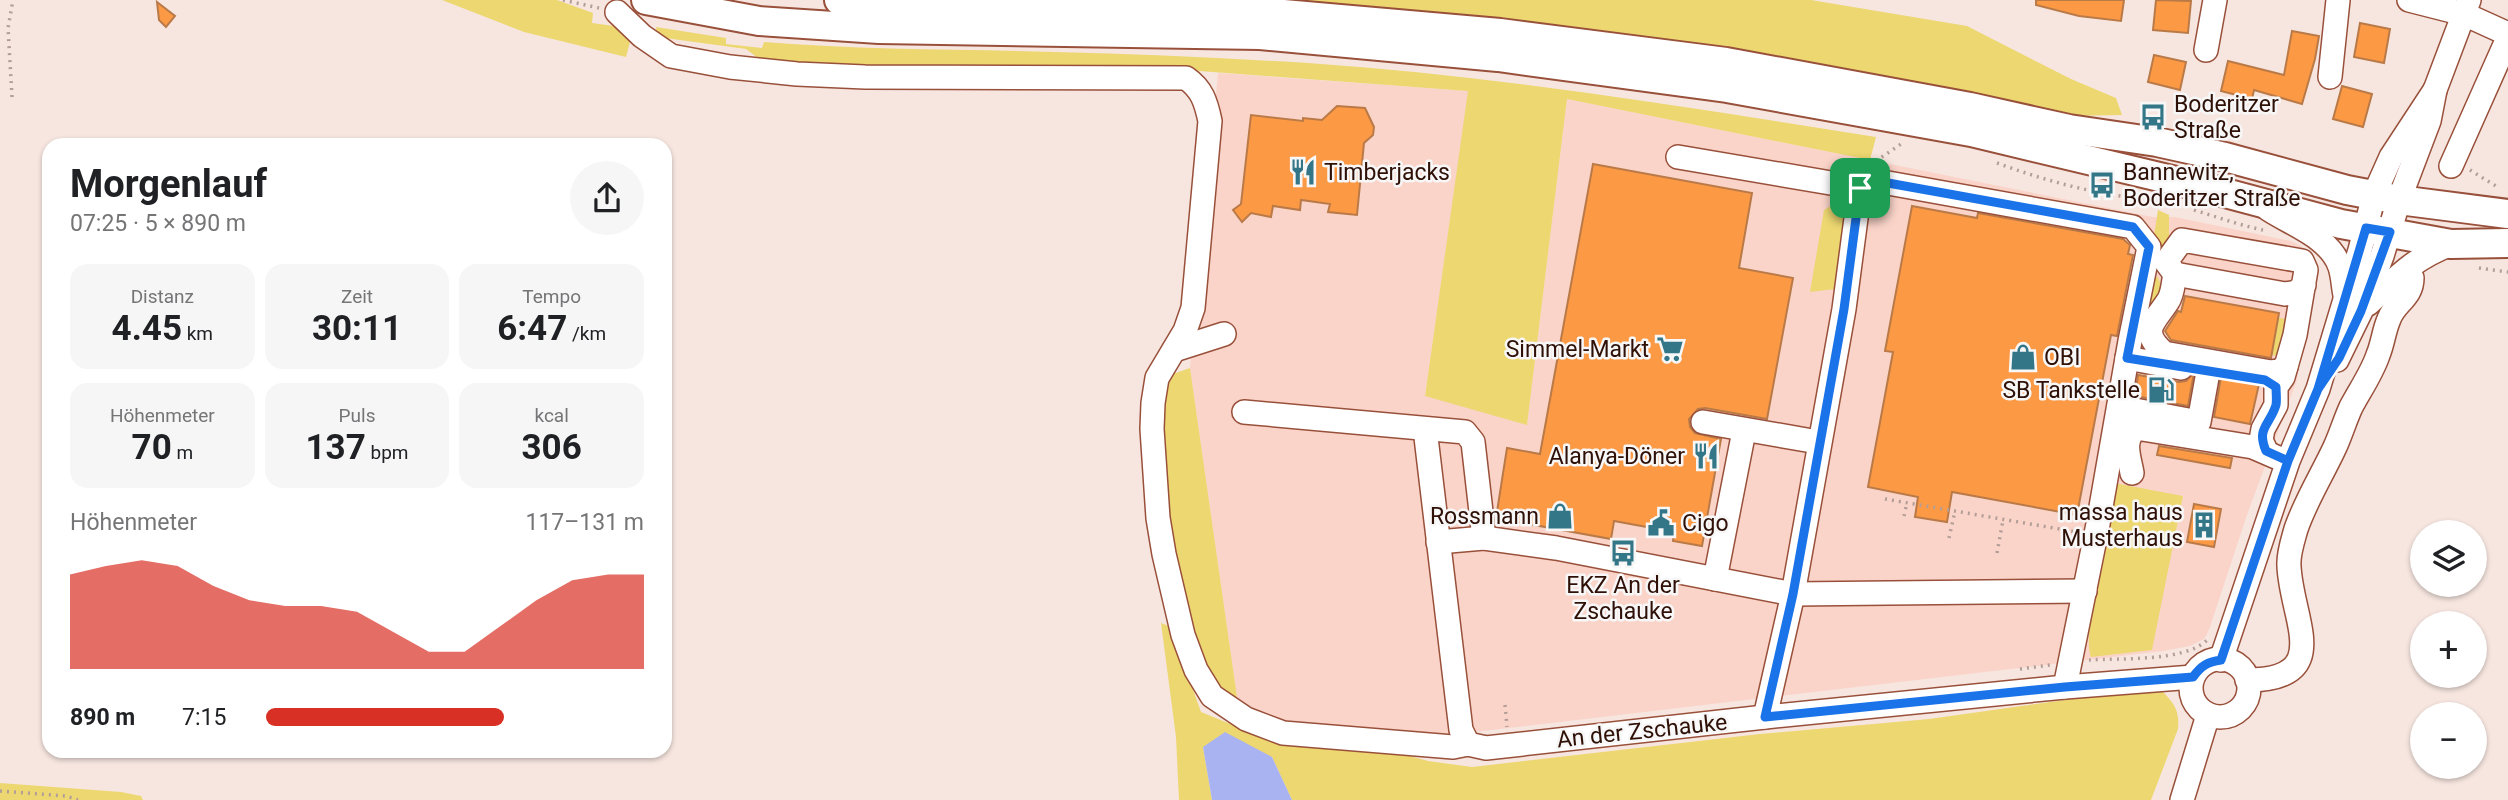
<!DOCTYPE html>
<html lang="de">
<meta charset="utf-8">
<style>
:root{--surface:#fff;--page:#f6f6f6;--text:#202124;--muted:#757577;--accent:#d93025}
body{margin:0;font-family:Roboto,sans-serif;background:var(--page);color:var(--text);height:100vh;display:flex;flex-direction:column;font-size:26px;white-space:nowrap}
*{box-sizing:border-box;margin:0}
p{font-size:23px;color:var(--muted)}
.icon{flex:none;width:38px;height:38px;fill:none;stroke:currentColor;stroke-width:2;stroke-linecap:round;stroke-linejoin:round}
.map{position:relative;flex:1;overflow:hidden}
.sheet{position:absolute;left:42px;top:138px;width:630px;height:620px;display:flex;flex-direction:column;background:var(--surface);border-radius:21px;box-shadow:0 2px 5px #0004}
.sheet>*{flex:none}
.buttons{position:absolute;left:2410px;top:520px;display:grid;gap:14px}
.buttons a{display:grid;place-items:center;width:77px;height:77px;border-radius:50%;background:var(--surface);box-shadow:0 2px 5px #0004;font-size:35px}
.pin{position:absolute;display:grid;place-items:center;width:60px;height:60px;color:#fff;margin:-30px;border-radius:14px;box-shadow:0 4px 10px #0006}
.round{display:grid;place-items:center;flex:none;width:74px;height:74px;border-radius:37px;background:var(--page)}
.summary{display:flex;align-items:center;justify-content:space-between;height:119px;padding:0 28px}
h1{font-size:38px;font-weight:700;line-height:52px}
.figures{display:grid;grid-template-columns:repeat(3,1fr);gap:10px;height:119px;padding:7px 28px}
.figures div{display:grid;align-content:center;border-radius:18px;background:var(--page);text-align:center}
.figures b{font-size:35px;font-weight:700}
.figures small{font-size:19px;font-weight:400}
.figures p{font-size:19px}
.chart{height:196px;padding:14px 28px}
.chart p{display:flex;justify-content:space-between}
.chart svg{width:100%;height:126px;margin-top:7px;fill:var(--accent);opacity:.7}
ul{padding:0 28px;list-style:none;font-size:23px}
li{display:grid;grid-template-columns:112px 84px 1fr;align-items:center;height:52px}
li i{height:18px;border-radius:9px;background:var(--accent)}
.map>svg:first-child{display:block}
</style>
<div class="map">
<svg width="2508" height="800" viewBox="0 0 2508 800">
<rect width="100%" height="100%" fill="#f7e6e0"/>
<polygon fill="#fad4c9" points="1218,73 1469,91 1425,395 1527,424 1567,99 2153,217 2175,217 2291,241 2301,246 2311,257 2297,380 2247,515 2209,630 2204,639 2190,646 2163,651 1432,737 1291,725 1238,704 1190,368"/>
<g fill="#ecd771">
<polygon points="442,0 557,0 593,13 592,23 614,26 630,42 626,57 524,32"/>
<polygon points="1262,0 1811,0 1967,26 2071,79 2116,98 2122,115 2067,116 1951,89 1751,53"/>
<path d="M656 27 726 38V44L762 48 764 42C861 50 958 49 1055 52 1139 54 1224 58 1308 63 1499 76 1687 107 1876 137L1870 160 1567 99 1527 425 1425 396 1468 91 1173 69 968 71 762 61 746 49 665 38 657 35Z"/>
<polygon points="1837,202 1849,211 1835,289 1810,292 1824,210"/>
<polygon points="2158,210 2169,215 2169,239 2156,251 2152,249"/>
<polygon points="2152,276 2158,277 2162,289 2147,311"/>
<polygon points="2273,317 2292,320 2286,357 2266,354"/>
<polygon points="1190,368 1238,704 1211,680 1175,581 1157,413 1170,375"/>
<path d="M2114 483 2183 496 2152 650 2091 657C2081 635 2109 514 2114 483Z"/>
<path d="M1161 623 1171 627 1201 712 1265 738 1332 749 1345 746 1388 750 1428 761 1472 767 1760 734 1929 719 2072 699 2162 691C2174 703 2180 711 2178 729L2151 800H1292L1272 757 1203 747 1212 800H1179L1176 737Z"/>
<polygon points="0,783 121,792 141,796 143,800 0,800"/>
</g>
<polygon fill="#a9b3f2" points="1225,732 1272,757 1292,800 1212,800 1203,747"/>
<g fill="#fc9945" stroke="#ba7a48" stroke-width="2">
<polygon points="2036,0 2124,0 2121,21 2079,16 2036,5"/>
<polygon points="2156,0 2191,1 2188,33 2153,30"/>
<polygon points="157,2 175,16 166,27 159,20"/>
<polygon points="2360,23 2390,29 2384,63 2354,57"/>
<polygon points="2292,31 2319,36 2315,59 2302,104 2254,90 2252,99 2221,91 2228,61 2284,75"/>
<polygon points="2154,55 2186,62 2180,90 2148,82"/>
<polygon points="2342,86 2372,94 2363,127 2333,119"/>
<polygon points="1337,106 1365,108 1374,127 1373,135 1364,143 1357,215 1328,212 1330,204 1301,200 1300,210 1273,206 1271,217 1251,213 1242,222 1233,210 1241,204 1251,115 1303,121 1303,118 1322,120"/>
<polygon points="1593,164 1752,193 1739,268 1793,278 1767,419 1705,408 1698,409 1689,419 1690,427 1695,433 1721,439 1702,546 1673,541 1674,532 1614,521 1611,539 1496,518 1507,448 1540,454"/>
<polygon points="1912,206 1977,218 1978,213 2123,239 2130,245 2128,254 2133,255 2117,336 2111,335 2077,515 1952,492 1947,522 1915,517 1918,497 1868,487 1893,352 1885,351"/>
<polygon points="2185,296 2279,313 2271,358 2171,340 2165,331 2178,311 2181,312"/>
<polygon points="2194,373 2188,406 2135,396 2138,375 2179,382 2186,381"/>
<polygon points="2221,377 2259,384 2250,424 2214,417"/>
<polygon points="2159,446 2232,458 2230,468 2157,455"/>
<polygon points="2194,504 2221,509 2214,547 2187,542"/>
</g>
<g fill="none" stroke-linecap="round" stroke-linejoin="round">
<g stroke="#99503a" stroke-width="26">
<g id="minor">
<polyline points="2409,0 2464,14 2508,34"/>
<path d="M617 12 642 36 671 56 730 67 797 74 865 77 1186 78C1202 89 1206 102 1210 121L1193 308 1185 331 1157 378 1153 403 1152 429 1158 518 1164 554 1183 635 1196 670 1212 696 1246 719 1283 733 1453 747 1468 744 1486 748 1765 717 2065 687 2193 677"/>
<polyline points="2206,50 2215,0"/>
<polyline points="2330,77 2338,0"/>
<polyline points="1678,157 1860,188 1888,183 2133,227 2149,247 2130,341 2098,524 2065,687"/>
<polyline points="2451,166 2508,38"/>
<path d="M2268 209C2292 225 2330 237 2340 267 2343 276 2343 286 2345 295"/>
<path d="M2175 274C2173 283 2173 294 2168 301 2154 323 2139 330 2164 353L2271 372 2279 371 2286 366"/>
<path d="M2368 304C2399 276 2411 260 2451 244"/>
<polyline points="1174,350 1224,334"/>
<polyline points="2127,358 2181,368"/>
<polyline points="2337,360 2361,311 2382,256 2399,200 2429,121 2435,90 2469,0"/>
<polyline points="2119,407 2199,422 2208,372"/>
<polyline points="1244,412 1465,432 1473,442 1484,538"/>
<polyline points="1703,422 1818,442"/>
<polyline points="1425,429 1461,730 1468,744"/>
<polyline points="2266,451 2261,440 2263,429 2276,405 2276,387 2283,377 2295,335 2306,270 2302,261 2182,240 2166,262 2175,274 2285,294 2297,292 2304,285"/>
<path d="M2132 473C2129 456 2122 441 2136 428L2253 447 2276 457"/>
<polyline points="1438,542 1484,538 1556,548 1793,594 2085,591"/>
<polyline points="1715,579 1744,431"/>
<circle cx="2220" cy="688" r="29"/>
<polyline points="2221,660 2288,461 2318,389 2360,250 2374,195 2391,157 2435,90"/>
<path d="M2247 680C2335 680 2291 619 2289 566 2288 554 2293 540 2296 529 2306 500 2322 475 2335 447 2341 434 2345 420 2351 407 2360 390 2372 373 2378 355 2383 343 2384 330 2389 319 2395 302 2412 298 2412 278"/>
<polyline points="1765,717 1793,594 1844,309 1860,188"/>
<polyline points="2182,800 2208,715"/>
</g>
</g>
<g stroke="#99503a" stroke-width="32">
<g id="major">
<polyline points="646,0 759,21 879,29 1260,35 1498,57 1727,88 1971,132 2214,190 2341,224 2451,244 2508,243"/>
<polyline points="839,0 881,3 1261,12 1500,33 1726,62 1970,107 2069,129 2157,142 2225,157 2347,190 2399,200 2508,214"/>
</g>
</g>
<g stroke="#b39e97" stroke-width="3.5" stroke-dasharray="2 5" stroke-linecap="butt">
<polyline points="563,0 599,8"/>
<polyline points="12,97 8,28 13,0"/>
<path d="M1997 163C2046 181 2094 194 2145 199"/>
<polyline points="1870,165 1904,142"/>
<polyline points="2470,170 2499,188"/>
<path d="M2194 210C2217 217 2239 225 2263 230"/>
<polyline points="2479,268 2508,272"/>
<polyline points="1885,499 2077,532"/>
<polyline points="1904,516 1907,503"/>
<polyline points="1949,538 1955,511"/>
<polyline points="1997,553 2003,520"/>
<path d="M2089 660C2120 658 2185 662 2207 640"/>
<polyline points="2020,669 2050,665"/>
<polyline points="1505,705 1507,727"/>
<polyline points="0,791 66,796 78,800"/>
</g>
<use href="#minor" stroke="#fff" stroke-width="23"/>
<use href="#major" stroke="#fff" stroke-width="28"/>
</g>
<g fill="none" stroke-linecap="round" stroke-linejoin="round">
<g stroke="#fff" stroke-width="14">
<path id="route" d="M1860 188 1844 309 1793 594 1765 717 2065 687 2193 677C2201 666 2207 662 2221 660L2288 461 2318 389 2339 358 2361 311 2390 232 2366 228 2318 389 2288 461 2266 451C2256 428 2270 425 2276 405 2277 400 2276 392 2276 387L2265 380 2127 358 2149 247 2133 227 1888 183 1860 188"/>
</g>
<use href="#route" stroke="#1a73e8" stroke-width="9"/>
</g>
<defs>
<g id="bus-bare" transform="scale(2.1)"><path d="M-5-6H5V4H4V6H2V4H-2V6H-4V4H-5ZM-3.5-4V0h7V-4ZM-3.5 1.2v1.5H-2V1.2ZM2 1.2v1.5H3.5V1.2Z" fill="#337687" stroke="#f7f7f7" stroke-width="2.5" paint-order="stroke"/></g>
<g id="restaurant-bare" transform="scale(2.1)"><path d="M-5-6h1v4h1v-4h1v4h1v-4h1v5L-1.5 .5V6h-2V.5L-5-1ZM5-6V6H3V1.5H1.5Q1.5-4 5-6Z" fill="#337687" stroke="#f7f7f7" stroke-width="2.5" paint-order="stroke"/></g>
<g id="supermarket-bare" transform="scale(2.1)"><path d="M-6-5.5h2.5l.6 2H6L4.5 2H-2.5L-4.4-4H-6ZM-1.5 3.2a1.3 1.3 0 1 0 .1 0ZM3 3.2a1.3 1.3 0 1 0 .1 0Z" fill="#337687" stroke="#f7f7f7" stroke-width="2.5" paint-order="stroke"/></g>
<g id="shop-bare" transform="scale(2.1)"><path d="M-5-2.5h2.3a2.7 3.5 0 0 1 5.4 0H5L5.5 6h-11ZM-1.5-2.5h3a1.5 2.3 0 0 0-3 0Z" fill="#337687" stroke="#f7f7f7" stroke-width="2.5" paint-order="stroke"/></g>
<g id="fuel-bare" transform="scale(2.1)"><path d="M-5.5-6h7V0h2V4h1.3V-2.5L3-4.5l.8-.8L6-3V5H2.5V1h-1V6h-7ZM-4.2-4.7v3.2H.2V-4.7Z" fill="#337687" stroke="#f7f7f7" stroke-width="2.5" paint-order="stroke"/></g>
<g id="civic-bare" transform="scale(2.1)"><path d="M-.6-6.5H3V-4.5H.6V-3L4-1V1h2V6H-6V1h2V-1L-.6-3ZM-1.2 2.5V6h2.4V2.5Z" fill="#337687" stroke="#f7f7f7" stroke-width="2.5" paint-order="stroke"/></g>
<g id="building-bare" transform="scale(2.1)"><path d="M-4-6H4V6H1V3H-1V6H-4ZM-2.5-4.3h1.7v1.8h-1.7ZM.8-4.3h1.7v1.8H.8ZM-2.5-1h1.7V.8h-1.7ZM.8-1h1.7V.8H.8Z" fill="#337687" stroke="#f7f7f7" stroke-width="2.5" paint-order="stroke"/></g>
</defs>
<g fill-rule="evenodd">
<use href="#bus-bare" x="2153" y="117"/>
<use href="#restaurant-bare" x="1303" y="172"/>
<use href="#bus-bare" x="2102" y="185"/>
<use href="#supermarket-bare" x="1670" y="349"/>
<use href="#shop-bare" x="2023" y="357"/>
<use href="#fuel-bare" x="2161" y="390"/>
<use href="#restaurant-bare" x="1706" y="456"/>
<use href="#shop-bare" x="1560" y="516"/>
<use href="#civic-bare" x="1661" y="523"/>
<use href="#building-bare" x="2204" y="525"/>
<use href="#bus-bare" x="1623" y="553"/>
</g>
<g text-anchor="middle" dominant-baseline="central" stroke-width="5" stroke-linejoin="round" paint-order="stroke">
<g font-size="23" fill="#2e1007" stroke="#f7f7f7" text-anchor="start">
<text x="2174" y="104">Boderitzer<tspan x="2174" dy="26">Straße</tspan></text>
<text x="1324" y="172">Timberjacks</text>
<text x="2123" y="172">Bannewitz,<tspan x="2123" dy="26">Boderitzer Straße</tspan></text>
<text x="1649" y="349" text-anchor="end">Simmel-Markt</text>
<text x="2044" y="357">OBI</text>
<text x="2140" y="390" text-anchor="end">SB Tankstelle</text>
<text x="1685" y="456" text-anchor="end">Alanya-Döner</text>
<text x="2183" y="512" text-anchor="end">massa haus<tspan x="2183" dy="26">Musterhaus</tspan></text>
<text x="1539" y="516" text-anchor="end">Rossmann</text>
<text x="1682" y="523">Cigo</text>
<text x="1623" y="585" text-anchor="middle">EKZ An der<tspan x="1623" dy="26">Zschauke</tspan></text>
</g>
<g font-size="23" fill="#2e1007" stroke="#f7f7f7">
<text transform="translate(1642 731) rotate(-6)">An der Zschauke</text>
</g>
</g>
</svg>
<div class="buttons">
<a><svg class="icon" aria-label="layers" viewBox="0 0 24 24"><path d="M12 4l9 5-9 5-9-5zM3 14l9 5 9-5"/></svg></a>
<a>+</a>
<a>−</a>
</div>
<div class="pin" style="left:1860px;top:188px;background:#1e9e55"><svg class="icon" aria-label="arrive" viewBox="0 0 24 24"><path d="M6 21V4h12l-3 4 3 4H6"/></svg></div>
<section class="sheet">
<div class="summary"><div><h1>Morgenlauf</h1><p>07:25 · 5 × 890 m</p></div><a class="round"><svg class="icon" aria-label="share" viewBox="0 0 24 24"><path d="M12 15V3M7 8l5-5 5 5M5 13v7h14v-7"/></svg></a></div>
<div class="figures">
<div><p>Distanz</p><b>4.45<small> km</small></b></div>
<div><p>Zeit</p><b>30:11</b></div>
<div><p>Tempo</p><b>6:47<small> /km</small></b></div>
</div>
<div class="figures">
<div><p>Höhenmeter</p><b>70<small> m</small></b></div>
<div><p>Puls</p><b>137<small> bpm</small></b></div>
<div><p>kcal</p><b>306</b></div>
</div>
<div class="chart"><p><span>Höhenmeter</span>117–131 m</p>
<svg viewBox="0 0 160 44" preserveAspectRatio="none"><path d="M0 44V11L10 8L20 6L30 8L40 15L50 20L60 22L70 22L80 24L90 31L100 38L110 38L120 29L130 20L140 13L150 11L160 11V44z"/></svg>
</div>
<ul>
<li><b>890 m</b>7:15<i style="width:63%"></i></li>
</ul>
</section>
</div>
